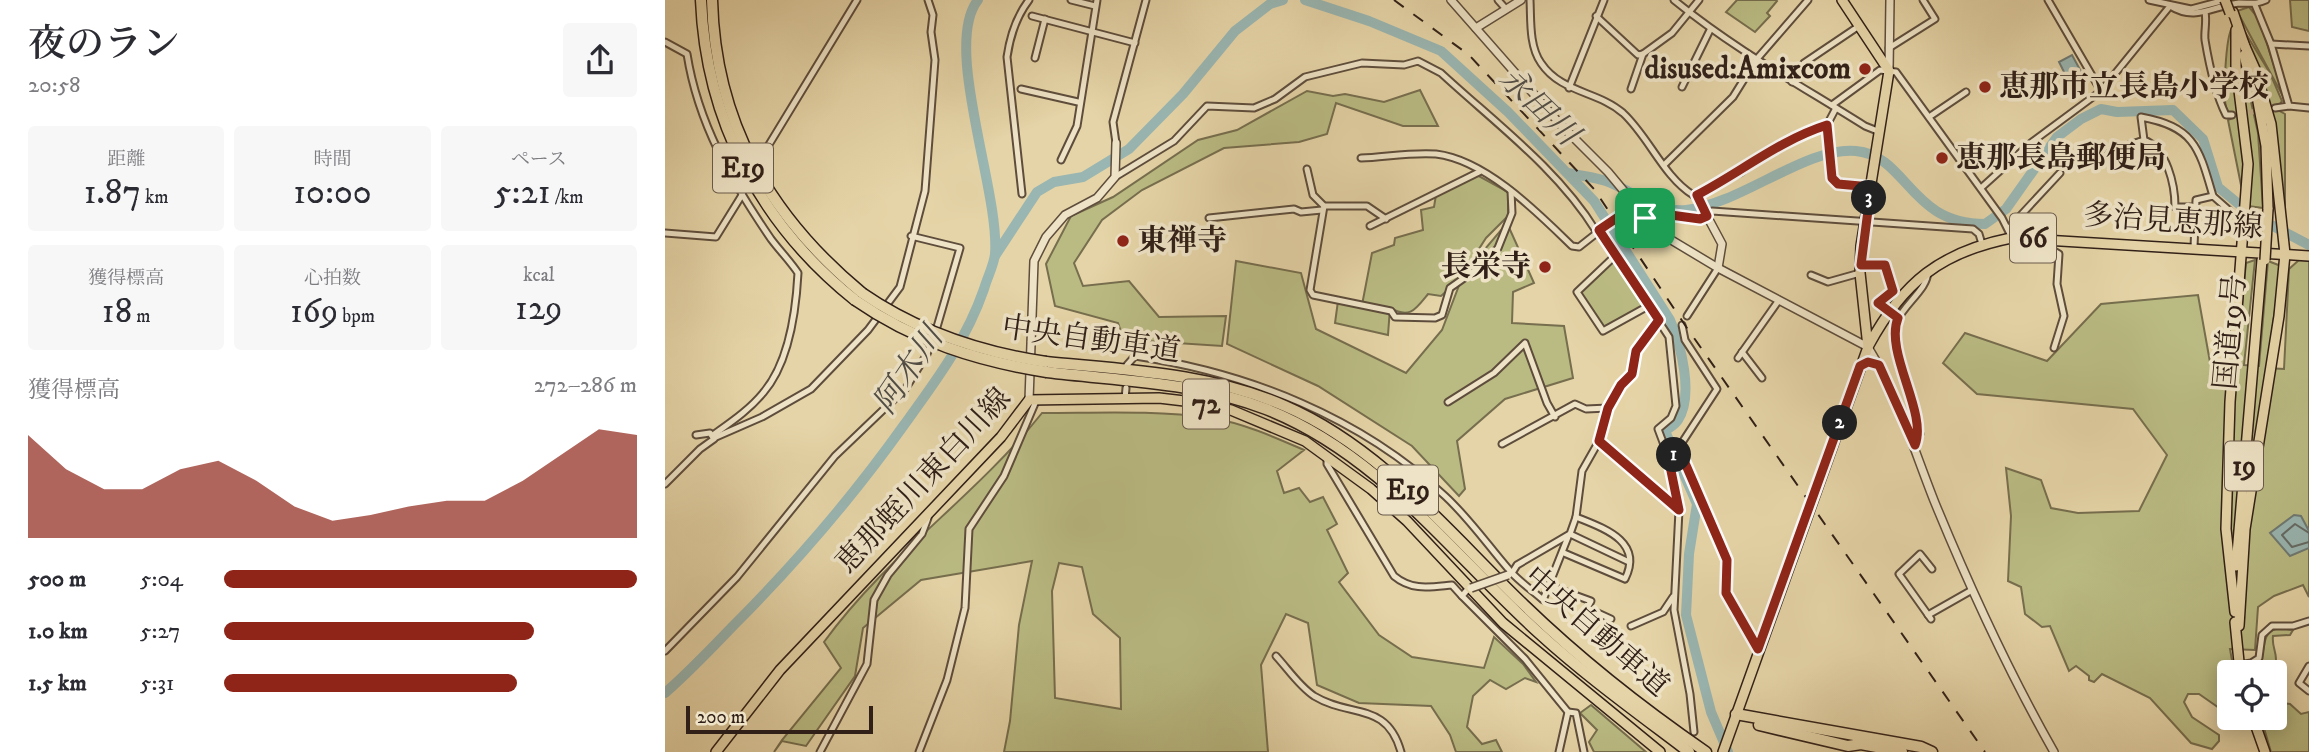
<!DOCTYPE html>
<html lang="ja">
<meta charset="utf-8">
<style>
:root{--surface:#fff;--page:#f7f7f7;--text:#2b2b33;--muted:#7c7c81;--accent:#8f2418}
body{margin:0;font-family:"IM FELL DW Pica","Noto Serif JP",serif;background:var(--page);color:var(--text);height:100vh;display:flex;flex-direction:column;font-size:26px;white-space:nowrap}
*{box-sizing:border-box;margin:0}
p{font-size:23px;color:var(--muted)}
.icon{flex:none;width:38px;height:38px;fill:none;stroke:currentColor;stroke-width:2;stroke-linecap:round;stroke-linejoin:round}
.map{position:relative;flex:1;overflow:hidden}
.details{display:flex;flex-direction:column;background:var(--surface);width:665px}
.details>*{flex:none}
.buttons{position:absolute;left:1552px;top:660px;display:grid;gap:14px}
.buttons a{display:grid;place-items:center;width:70px;height:70px;border-radius:7px;background:var(--surface);box-shadow:0 4px 18px #0003;font-size:35px}
.scale{position:absolute;left:21px;bottom:18px;width:187px;box-sizing:border-box;padding-left:7px;border:4px solid #312018;border-top:0;font-size:19px;line-height:24px;white-space:nowrap;color:#312018;-webkit-text-stroke:5px #eee3c6;paint-order:stroke}
.pin{position:absolute;display:grid;place-items:center;width:60px;height:60px;color:#fff;margin:-30px;border-radius:14px;box-shadow:0 4px 10px #0006}
.km{position:absolute;width:35px;height:35px;margin:-18px;border-radius:50%;background:#222;color:#fff;font-size:19px;line-height:35px;text-align:center}
.round{display:grid;place-items:center;flex:none;width:74px;height:74px;border-radius:7px;background:var(--page)}
.summary{display:flex;align-items:center;justify-content:space-between;height:119px;padding:0 28px}
h1{font-size:38px;font-weight:600;line-height:52px}
.figures{display:grid;grid-template-columns:repeat(3,1fr);gap:10px;height:119px;padding:7px 28px}
.figures div{display:grid;align-content:center;border-radius:7px;background:var(--page);text-align:center}
.figures b{font-size:35px;font-weight:600}
.figures small{font-size:19px;font-weight:400}
.figures p{font-size:19px}
.chart{height:196px;padding:14px 28px}
.chart p{display:flex;justify-content:space-between}
.chart svg{width:100%;height:126px;margin-top:7px;fill:var(--accent);opacity:.7}
ul{padding:0 28px;list-style:none;font-size:23px}
li{display:grid;grid-template-columns:112px 84px 1fr;align-items:center;height:52px}
li i{height:18px;border-radius:9px;background:var(--accent)}
main{display:flex;flex:1;min-height:0}
.map>svg:first-child{display:block}
</style>
<main>
<section class="details">
<div class="summary"><div><h1>夜のラン</h1><p>20:58</p></div><a class="round"><svg class="icon" aria-label="share" viewBox="0 0 24 24"><path d="M12 15V3M7 8l5-5 5 5M5 13v7h14v-7"/></svg></a></div>
<div class="figures">
<div><p>距離</p><b>1.87<small> km</small></b></div>
<div><p>時間</p><b>10:00</b></div>
<div><p>ペース</p><b>5:21<small> /km</small></b></div>
</div>
<div class="figures">
<div><p>獲得標高</p><b>18<small> m</small></b></div>
<div><p>心拍数</p><b>169<small> bpm</small></b></div>
<div><p>kcal</p><b>129</b></div>
</div>
<div class="chart"><p><span>獲得標高</span>272–286 m</p>
<svg viewBox="0 0 160 44" preserveAspectRatio="none"><path d="M0 44V8L10 20L20 27L30 27L40 20L50 17L60 24L70 33L80 38L90 36L100 33L110 31L120 31L130 24L140 15L150 6L160 8V44z"/></svg>
</div>
<ul>
<li><b>500 m</b>5:04<i style="width:100%"></i></li>
<li><b>1.0 km</b>5:27<i style="width:75%"></i></li>
<li><b>1.5 km</b>5:31<i style="width:71%"></i></li>
</ul>
</section>
<div class="map">
<svg width="1644" height="752" viewBox="0 0 1644 752">
<rect width="100%" height="100%" fill="#e5d4a7"/>
<filter id="stains"><feTurbulence type="fractalNoise" baseFrequency=".00286" numOctaves="4"/><feColorMatrix values="0 0 0 0 .2 0 0 0 0 .09 0 0 0 0 .02 0 0 0 .5 -.17"/></filter>
<radialGradient id="worn" r=".72"><stop offset=".6" stop-color="#630" stop-opacity="0"/><stop offset="1" stop-color="#630" stop-opacity=".3"/></radialGradient>
<g fill="#babb83" stroke="#766e4e" stroke-width="2" fill-rule="evenodd">
<polygon points="1072,0 1111,0 1112,1 1102,13 1105,16 1090,32 1061,12"/>
<polygon points="1625,0 1644,0 1644,31 1627,27"/>
<polygon points="1584,7 1594,19 1620,100 1572,11"/>
<polygon points="1575,24 1605,73 1617,101 1611,109 1620,114 1620,221 1613,154"/>
<path d="M1567 28 1579 132V200L1563 120 1568 118C1567 114 1564 113 1562 110 1557 100 1561 36 1567 28Z"/>
<polygon points="1574,48 1593,133 1598,208 1583,206 1584,145"/>
<polygon points="755,90 773,126 738,126 671,103 662,134 634,142 559,148 477,190 437,220 409,263 418,286 464,281 494,317 561,316 557,346 481,341 463,351 453,323 390,306 381,264 406,216 448,197 533,140 572,130 642,91 668,96 680,94 719,102"/>
<path d="M812 175 843 192V216L821 238 794 280 776 296 763 294C750 310 745 319 725 308L723 335 670 323 673 301 697 305 707 253 729 245 730 238 758 230 756 210 769 207 771 195Z"/>
<polygon points="842,223 869,283 848,292 847,323 899,326 908,378 840,399 792,441 800,489 794,496 747,446 653,386 562,344 571,261 636,273 651,329 741,373 777,330 798,275"/>
<polygon points="950,259 981,305 939,328 915,292"/>
<polygon points="1590,260 1579,365 1594,366 1603,261 1616,266 1602,368 1619,369 1624,269 1634,260 1644,261 1644,597 1638,585 1609,596 1593,607 1590,650 1565,649 1569,672 1564,672 1564,709 1557,710 1534,694 1523,694 1519,702 1527,717 1554,735 1554,741 1547,749 1526,743 1485,698 1437,674 1429,682 1424,680 1424,676 1411,666 1404,671 1385,626 1377,627 1360,614 1356,587 1343,581 1346,516 1341,468 1376,480 1386,508 1413,513 1474,511 1502,455 1468,409 1312,394 1278,363 1300,333 1382,361 1436,304 1533,295 1545,362 1571,364 1581,263"/>
<path d="M377 413C433 413 490 410 546 418 578 423 609 437 639 450L612 471 619 493 634 488 645 502 658 497 672 524 662 530 683 573 674 582 714 635 747 657 819 668 829 637 858 664 871 682 860 678 841 689 825 680 808 696 802 727 817 744 831 740 837 752H791L785 735 766 706 694 703 652 685 643 623 621 614 596 665 603 752H339L345 721 354 625 367 561 256 580 198 628 190 676 141 746 117 741 109 752 117 740 176 668 159 642C221 556 311 496 377 413ZM394 563 417 567 428 614 455 638 456 709 390 698 387 591Z"/>
<path d="M1615 628 1628 630 1625 635 1608 636C1606 650 1617 657 1606 672H1586C1607 655 1590 632 1615 628Z"/>
<polygon points="1610,702 1625,704 1636,714 1644,712 1644,752 1606,752 1596,718 1610,718"/>
<polygon points="926,705 981,752 929,752 924,742 932,730 915,713"/>
</g>
<g fill="#99b6b2" stroke="#6f7a74" stroke-width="2">
<polygon points="1407,55 1419,77 1405,84 1394,62"/>
<polygon points="1629,515 1636,516 1644,531 1644,548 1625,556 1605,533"/>
</g>
<g fill="none" stroke-linecap="round" stroke-linejoin="round">
<polyline stroke="#656b65" stroke-width="2" points="1644,533 1630,524 1617,535 1627,547 1644,542"/>
<g stroke="#99b6b2" stroke-width="10">
<path d="M640 0 704 21 776 51 843 112 929 201 1005 320C1016 345 1029 395 1013 420 1011 424 1004 428 1000 431L1032 504 1024 554 1021 615 1046 712 1063 752"/>
<path d="M904 173C916 176 929 177 941 181 966 190 992 213 1021 210 1076 204 1142 146 1191 151 1243 156 1244 224 1320 224L1341 209 1392 137 1416 119 1436 109 1452 112 1508 110 1538 139 1553 187 1587 215 1644 245"/>
<polyline points="330,256 372,192 389,182 418,177 464,149 518,94 570,31 605,4 618,0"/>
<path d="M0 693C24 672 46 649 68 626 131 563 187 498 239 425 271 381 301 341 319 289 322 278 329 265 330 254 335 191 277 45 313 0"/>
</g>
<polyline stroke="#c1b08a" stroke-width="5" stroke-dasharray="5 2.5" stroke-linecap="butt" points="1576,114 1610,108"/>
<g stroke="#5e4d3c" stroke-width="9">
<g id="minor">
<polyline points="406,0 430,6"/>
<polyline points="833,0 841,9"/>
<path d="M865 0C866 20 864 46 876 63 896 93 933 91 958 113 984 137 998 176 1028 195L1075 173 1114 145 1162 125 1171 108"/>
<path d="M1009 0C1069 49 1135 85 1200 126L1215 132"/>
<polyline points="1383,0 1436,91"/>
<polyline points="1484,0 1526,9 1560,0"/>
<polyline points="1590,5 1606,44 1624,106 1644,108"/>
<path d="M1505 6C1530 22 1548 6 1574 3 1586 3 1590 5 1601 0"/>
<path d="M1540 12C1542 22 1539 31 1540 40 1544 64 1550 93 1561 115H1567"/>
<polyline points="367,16 470,43"/>
<polyline points="931,16 973,55 978,54"/>
<path d="M0 42 22 54C33 124 67 182 106 239 115 251 125 261 133 273 131 311 124 363 98 393 84 410 66 422 48 435"/>
<polyline points="1606,44 1644,46"/>
<polyline points="1224,48 1270,19 1258,0"/>
<polyline points="370,58 380,19"/>
<polyline points="1127,82 1139,63 1194,26"/>
<polyline points="1017,87 1045,30"/>
<polyline points="904,88 939,0"/>
<polyline points="356,89 413,102"/>
<polyline points="966,89 978,54 1007,33 1034,0"/>
<polyline points="1167,105 1215,70 1231,72 1337,218 1354,252 1387,250 1394,254 1392,284 1399,316 1389,348"/>
<polyline points="1610,108 1624,106"/>
<polyline points="1264,117 1301,92"/>
<polyline points="1162,125 1167,178 1173,184 1206,187"/>
<polyline points="451,143 448,122 481,0"/>
<polyline points="1443,152 1479,140"/>
<path d="M696 158C720 157 747 152 771 154 821 160 873 213 907 246L914 247 956 214 971 223 991 213 1035 219 1047 211 1308 229 1314 234 1317 244"/>
<polyline points="396,160 412,126 432,0"/>
<polyline points="94,161 192,0"/>
<polyline points="1000,164 1068,97 1091,60 1143,0"/>
<polyline points="642,169 648,195 659,206 702,206 721,219"/>
<path d="M450 177 509 141 542 106 589 108 610 99 640 77 697 63 739 65 753 61 776 73C829 122 893 169 931 231"/>
<polyline points="1316,188 1367,142 1436,91 1505,6"/>
<path d="M357 194 342 57C345 36 351 17 364 0"/>
<polyline points="659,206 645,290 648,295 726,311 730,317 770,318 777,315 785,288 819,264 833,248 847,213 846,191"/>
<path d="M1531 207H1510C1510 185 1502 148 1479 140L1476 117C1530 127 1534 148 1548 196"/>
<polyline points="544,218 629,209 636,212 657,210"/>
<polyline points="705,226 814,172"/>
<polyline points="1344,228 1395,173"/>
<polyline points="934,230 1004,337 1011,406 1006,418 993,429 1005,461 1014,510 1009,610 1025,694 1029,732"/>
<polyline points="0,233 51,237 77,195 79,184"/>
<polyline points="1529,247 1531,200 1548,196 1565,211"/>
<polyline points="951,255 912,292 938,331 985,305"/>
<polyline points="1196,265 1217,263 1223,268 1228,291 1222,298 1214,300 1215,307"/>
<polyline points="1146,275 1163,282 1195,273"/>
<polyline points="1022,316 1053,268"/>
<polyline points="1077,352 1097,378"/>
<polyline points="1073,358 1114,300"/>
<path d="M462 365 470 356C584 373 695 417 780 496 805 519 824 547 846 572 855 582 868 591 878 600L903 537"/>
<polyline points="460,399 461,388"/>
<polyline points="783,402 829,373 860,343 882,403 890,417"/>
<polyline points="49,438 97,417 146,389 203,330 235,287 260,191 270,60 266,32 268,15 263,0"/>
<polyline points="934,441 1014,510"/>
<polyline points="837,444 910,404 921,409 943,408"/>
<path d="M1250 445 1255 434C1249 414 1225 337 1232 321 1240 303 1263 289 1263 271"/>
<polyline points="1014,449 1062,560 1061,593 1093,649"/>
<path d="M662 457V464L729 576C747 591 765 587 787 585L797 596"/>
<polyline points="1005,461 1052,389 1020,340 1017,325"/>
<polyline points="0,484 35,449 49,439 45,433 31,435"/>
<polyline points="905,534 964,562"/>
<path d="M899 553 960 579C979 541 938 528 911 517"/>
<polyline points="847,573 852,565 905,534 911,517 917,471 934,441 943,408 955,385 967,374 971,350 994,319"/>
<polyline points="885,586 926,601 922,608 946,619"/>
<polyline points="803,589 797,596 860,659 903,712 894,752"/>
<polyline points="1263,615 1307,590"/>
<polyline points="1266,619 1234,574 1255,554 1267,569"/>
<polyline points="966,626 998,612 1008,597"/>
<polyline points="0,651 72,577 170,456 241,388 262,354 272,327 295,248 246,236"/>
<path d="M611 656C623 669 634 686 649 696 685 718 722 701 736 752"/>
<polyline points="1574,665 1586,663 1594,658 1597,635 1607,626 1628,626 1644,621"/>
<polyline points="1644,666 1634,683 1644,691"/>
<polyline points="903,712 911,713 919,752"/>
<polyline points="155,752 202,664 209,600 223,575 257,534 263,518"/>
<polyline points="254,752 282,680 300,608 304,529 339,476 371,401"/>
</g>
</g>
<g stroke="#5e4d3c" stroke-width="10">
<g id="tertiary">
<path d="M786 0 896 125 943 172 993 232 1053 268 1203 347C1233 396 1249 450 1270 503 1305 588 1343 671 1389 752"/>
<polyline points="811,28 856,0"/>
<polyline points="1224,70 1225,0"/>
<polyline points="1032,195 1040,212"/>
<polyline points="1042,216 1057,244 1053,268"/>
<polyline points="364,400 369,261 381,237 400,215 432,198 450,177 451,143"/>
</g>
</g>
<g stroke="#312018" stroke-width="12">
<g id="primary">
<path d="M1204 345C1238 282 1276 252 1346 238L1644 256"/>
<polyline points="1195,366 1203,362 1214,365"/>
<polyline points="51,752 115,670 336,437 364,400 494,398 528,402 566,410 640,441 706,489 742,521 838,623 995,752"/>
<polyline points="1058,752 1203,347 1195,273 1196,246 1224,71 1177,0"/>
</g>
</g>
<g stroke="#312018" stroke-width="12">
<g id="trunk">
<polyline points="1568,12 1580,47"/>
<polyline points="1579,55 1589,96"/>
<polyline points="1591,91 1601,146 1603,209"/>
<polyline points="1571,566 1597,260"/>
<polyline points="1570,612 1561,529 1565,402 1583,164 1571,66 1571,30"/>
<polyline points="1570,622 1575,672"/>
<polyline points="1574,626 1580,529 1614,316 1620,254 1606,124 1590,69 1578,42"/>
<polyline points="1588,718 1600,752"/>
</g>
</g>
<g stroke="#312018" stroke-width="13">
<g id="motorway">
<path d="M36 0C41 121 96 225 190 300"/>
<path d="M47 0C50 122 104 216 197 293"/>
<path d="M381 362C462 370 545 373 620 406 717 448 785 534 859 605 915 659 977 708 1041 752"/>
<path d="M382 372C456 381 531 382 601 409 715 454 787 554 874 633 921 676 974 714 1024 752"/>
<polyline points="1071,714 1256,747 1267,752"/>
<polyline points="1094,725 1183,746 1196,744 1237,752"/>
</g>
</g>
<use href="#minor" stroke="#eee3c6" stroke-width="5"/>
<use href="#tertiary" stroke="#eee3c6" stroke-width="7"/>
<use href="#primary" stroke="#e5d4a7" stroke-width="9"/>
<use href="#trunk" stroke="#e5d4a7" stroke-width="9"/>
<use href="#motorway" stroke="#e5d4a7" stroke-width="10"/>
<polyline stroke="#312018" stroke-width="2" stroke-dasharray="12 12" stroke-linecap="butt" points="729,0 804,55 929,189 1022,328 1320,752"/>
<g stroke="#5e4d3c" stroke-width="9" stroke-linecap="butt">
<polyline id="minor-bridge" points="1215,307 1230,317"/>
</g>
<g stroke="#5e4d3c" stroke-width="10" stroke-linecap="butt">
<polyline id="tertiary-bridge" points="806,588 843,575"/>
</g>
<g stroke="#312018" stroke-width="12" stroke-linecap="butt">
<g id="trunk-bridge">
<polyline points="1560,0 1565,13"/>
<polyline points="1600,260 1603,209"/>
</g>
</g>
<g stroke="#312018" stroke-width="13" stroke-linecap="butt">
<g id="motorway-bridge">
<path d="M197 293C252 331 315 352 381 362"/>
<path d="M190 300C249 341 312 361 382 372"/>
</g>
</g>
<use href="#minor-bridge" stroke="#eee3c6" stroke-width="5"/>
<use href="#tertiary-bridge" stroke="#eee3c6" stroke-width="7"/>
<use href="#trunk-bridge" stroke="#e5d4a7" stroke-width="9"/>
<use href="#motorway-bridge" stroke="#e5d4a7" stroke-width="10"/>
</g>
<g fill="none" stroke-linecap="round" stroke-linejoin="round">
<g stroke="#fff" stroke-width="14">
<path id="route" d="M1162 125 1167 178 1173 184 1206 187 1196 265H1220L1228 291 1213 303 1233 318C1219 352 1263 413 1250 445L1214 365 1203 362 1195 366 1093 649 1061 593 1062 560 1014 449 1004 461 1014 510 934 441 943 408 956 385 967 374 971 351 994 320 934 230 959 213 971 223 991 213 1035 219 1042 216 1032 195C1076 172 1115 140 1162 125Z"/>
</g>
<use href="#route" stroke="#8f2418" stroke-width="9"/>
</g>
<g fill="#8f2418" stroke="#eee3c6" stroke-width="2.5">
<circle cx="1200" cy="69" r="7"/>
<circle cx="1320" cy="87" r="7"/>
<circle cx="1277" cy="158" r="7"/>
<circle cx="458" cy="241" r="7"/>
<circle cx="880" cy="267" r="7"/>
</g>
<g text-anchor="middle" dominant-baseline="central" stroke-width="7" stroke-linejoin="round" paint-order="stroke">
<g fill="#eee3c6" stroke="#6a5a4c" stroke-width="2">
<rect x="48" y="143.5" width="60" height="49" rx="5"/>
<rect x="1345" y="213.5" width="46" height="49" rx="5"/>
<rect x="518" y="379.5" width="46" height="49" rx="5"/>
<rect x="1560" y="441.5" width="38" height="49" rx="5"/>
<rect x="713" y="465.5" width="60" height="49" rx="5"/>
</g>
<g font-size="28" font-weight="bold" fill="#312018">
<text x="78" y="168">E19</text>
<text x="1368" y="238">66</text>
<text x="541" y="404">72</text>
<text x="1579" y="466">19</text>
<text x="743" y="490">E19</text>
</g>
<g font-size="30" font-weight="bold" fill="#312018" stroke="#eee3c6" text-anchor="start">
<text x="1186" y="69" text-anchor="end">disused:Amixcom</text>
<text x="1334" y="87">恵那市立長島小学校</text>
<text x="1291" y="158">恵那長島郵便局</text>
<text x="472" y="241">東禅寺</text>
<text x="866" y="267" text-anchor="end">長栄寺</text>
</g>
<g font-size="30" fill="#312018" stroke="#eee3c6">
<text transform="translate(1508 222) rotate(4)">多治見恵那線</text>
<text transform="translate(1566 332) rotate(-85)">国道19号</text>
<text transform="translate(426 340) rotate(8)">中央自動車道</text>
<text transform="translate(259 481) rotate(-47)">恵那蛭川東白川線</text>
<text transform="translate(931 632) rotate(41)">中央自動車道</text>
</g>
<g font-size="32" font-style="italic" fill="#504d46" stroke="#eee3c6">
<text transform="translate(873 107) rotate(44)">永田川</text>
<text transform="translate(244 371) rotate(-56)">阿木川</text>
</g>
</g>
<rect width="100%" height="100%" filter="url(#stains)"/>
<rect width="100%" height="100%" fill="url(#worn)"/>
</svg>
<div class="buttons">
<a><svg class="icon" aria-label="locate" viewBox="0 0 24 24"><circle cx="12" cy="12" r="6"/><path d="M12 2v4M12 18v4M2 12h4M18 12h4"/></svg></a>
</div>
<div class="scale">200 m</div>
<div class="pin" style="left:980px;top:218px;background:#1e9e55"><svg class="icon" aria-label="arrive" viewBox="0 0 24 24"><path d="M6 21V4h12l-3 4 3 4H6"/></svg></div>
<b class="km" style="left:1009px;top:455px">1</b>
<b class="km" style="left:1175px;top:423px">2</b>
<b class="km" style="left:1204px;top:198px">3</b>
</div>
</main>
